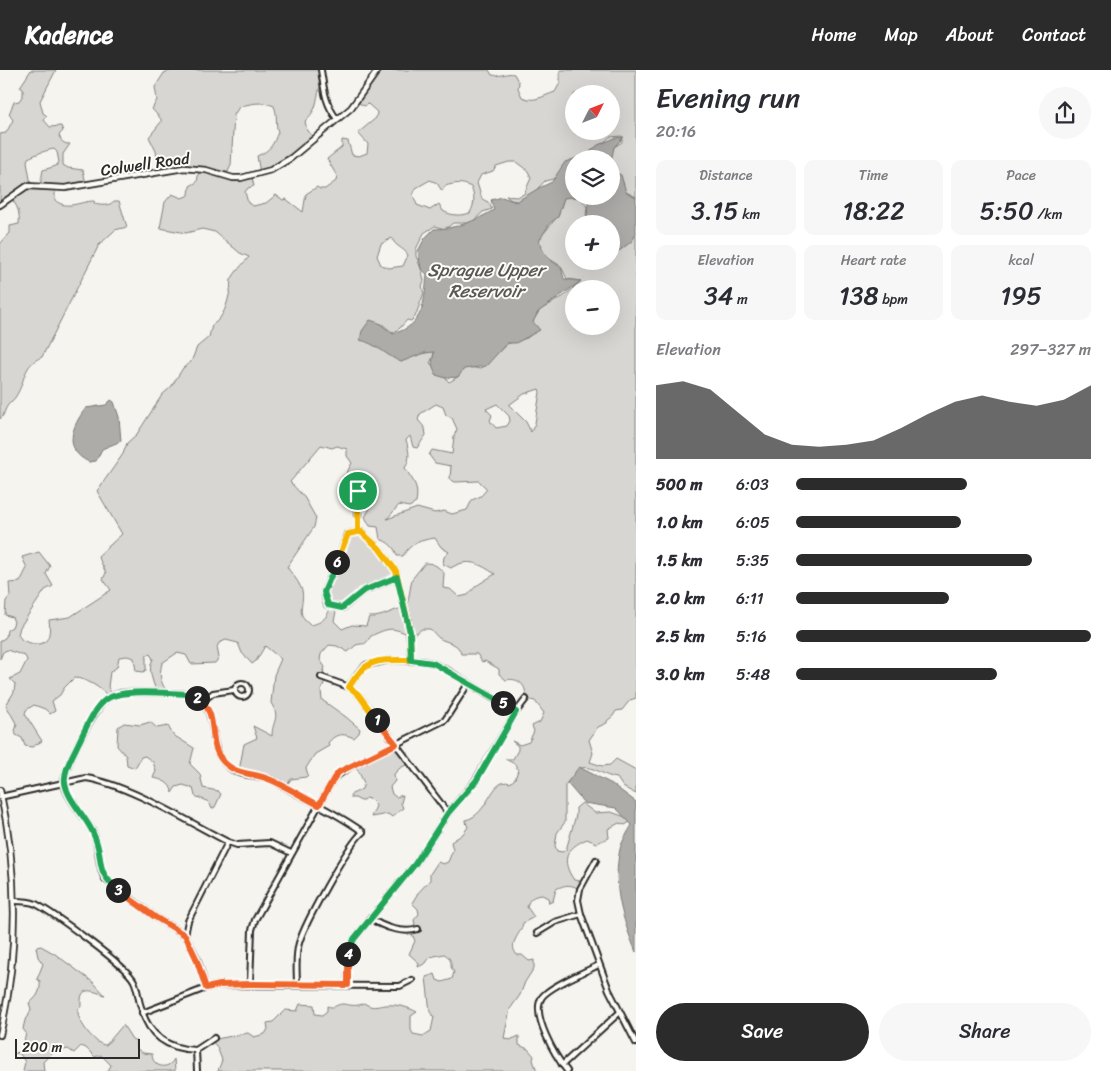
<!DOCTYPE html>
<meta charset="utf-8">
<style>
:root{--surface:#fff;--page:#f7f7f7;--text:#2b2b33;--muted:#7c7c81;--accent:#2b2b2b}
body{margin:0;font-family:Sriracha,sans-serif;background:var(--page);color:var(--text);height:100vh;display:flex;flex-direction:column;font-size:19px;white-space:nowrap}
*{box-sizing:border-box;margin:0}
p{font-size:16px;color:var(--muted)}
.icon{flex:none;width:28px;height:28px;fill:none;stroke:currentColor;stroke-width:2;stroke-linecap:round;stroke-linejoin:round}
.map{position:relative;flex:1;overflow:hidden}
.panel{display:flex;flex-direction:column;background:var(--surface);width:475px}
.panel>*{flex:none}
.needle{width:32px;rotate:48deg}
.tools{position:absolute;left:565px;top:15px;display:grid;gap:10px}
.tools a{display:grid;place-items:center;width:55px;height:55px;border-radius:50%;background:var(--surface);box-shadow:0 5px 20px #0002;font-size:25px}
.scale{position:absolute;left:15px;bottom:12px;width:125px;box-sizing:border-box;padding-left:5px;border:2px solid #2b2b2b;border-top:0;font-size:14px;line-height:18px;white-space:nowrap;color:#2b2b2b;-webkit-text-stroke:4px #fdfcf7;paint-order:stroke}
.pin{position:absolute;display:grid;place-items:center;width:42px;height:42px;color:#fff;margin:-21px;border:2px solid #fff;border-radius:50%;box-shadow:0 1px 5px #0007}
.km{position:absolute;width:25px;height:25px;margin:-12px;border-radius:50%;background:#222;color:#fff;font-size:14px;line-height:25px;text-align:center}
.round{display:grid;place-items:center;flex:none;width:52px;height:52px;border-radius:26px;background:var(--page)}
.head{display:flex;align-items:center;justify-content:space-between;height:85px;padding:0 20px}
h1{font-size:28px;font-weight:600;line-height:38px}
.figures{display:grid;grid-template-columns:repeat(3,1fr);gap:8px;height:85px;padding:5px 20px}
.figures div{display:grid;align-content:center;border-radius:10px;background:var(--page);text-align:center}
.figures b{font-size:25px;font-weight:600}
.figures small{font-size:14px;font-weight:400}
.figures p{font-size:14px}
.chart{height:140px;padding:10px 20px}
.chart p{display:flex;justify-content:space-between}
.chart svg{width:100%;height:90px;margin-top:5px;fill:var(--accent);opacity:.7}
.action{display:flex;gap:10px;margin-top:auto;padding:10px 20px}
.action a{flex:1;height:58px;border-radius:30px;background:var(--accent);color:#fff;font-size:20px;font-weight:600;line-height:58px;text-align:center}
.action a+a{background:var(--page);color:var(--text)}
ul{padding:0 20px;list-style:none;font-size:16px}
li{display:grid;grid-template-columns:80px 60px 1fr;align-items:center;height:38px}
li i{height:12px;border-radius:6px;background:var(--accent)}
header{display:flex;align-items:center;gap:30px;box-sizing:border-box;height:70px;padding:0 25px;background:var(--accent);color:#fff}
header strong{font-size:24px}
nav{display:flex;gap:28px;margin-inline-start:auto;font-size:18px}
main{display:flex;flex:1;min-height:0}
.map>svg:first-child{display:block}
</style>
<header>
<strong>Kadence</strong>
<nav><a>Home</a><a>Map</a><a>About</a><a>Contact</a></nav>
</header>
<main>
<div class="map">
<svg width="636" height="1001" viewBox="0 0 636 1001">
<rect width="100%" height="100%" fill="#f5f4ef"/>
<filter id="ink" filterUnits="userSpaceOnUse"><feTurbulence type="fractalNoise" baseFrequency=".02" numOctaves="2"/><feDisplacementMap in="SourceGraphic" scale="10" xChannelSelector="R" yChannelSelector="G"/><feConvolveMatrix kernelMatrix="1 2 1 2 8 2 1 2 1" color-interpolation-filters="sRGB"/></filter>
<g filter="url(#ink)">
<g fill="#d7d6d2" stroke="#81807e" fill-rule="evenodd">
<path d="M31 0H56L40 31 43 43 47 46 43 49 50 57 61 56 63 61 59 65C61 72 64 74 70 74L63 84V95L68 98 83 100 86 114 55 118V130C67 141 80 131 94 131L95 134C102 136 110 136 114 131H119L127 157 115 160 99 175 42 287C22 295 26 311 16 326 14 330 10 332 8 335 4 340 5 345 0 349V174L10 163V156L19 154C20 143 18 136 10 127L0 136V64L6 63 13 50 9 44 14 32 19 31 23 25V19L20 17ZM54 79 57 82 59 92 56 96 43 100 40 115H31L27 92 28 88C37 84 43 81 54 79Z"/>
<path d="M172 0H319V8L321 14C315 31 319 38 305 51L307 61 315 68 288 91 260 103 257 86C271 80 273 75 278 62 275 53 278 45 274 36 263 31 251 33 239 37L234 45 231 95 228 102 186 98 159 101 156 81 149 67 161 52V49L152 39 157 30 155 17 164 3Z"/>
<path d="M378 0H489L492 5C502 7 507 2 514 4L519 13 518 18 522 27C535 33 542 26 555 22L560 13V0H636V127L628 125 611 102V89H609L614 77 622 72V66L610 67 591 83 574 89 553 109 545 111 534 122 518 131 511 130 506 126 517 127 524 124 531 108 528 101 516 92H509L496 96 493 101 481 105 477 113 482 129 488 132 492 139 483 142 471 153H453L445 159 435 156 424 163 416 179V186L422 201 424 211 422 216 424 223 415 247 411 251 407 250 400 258 393 263 382 254 375 253 364 267C375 278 390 282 402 292L410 284 414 286 433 281 434 285 430 293 449 312 456 308 466 296 480 299 507 274 527 268 537 260 533 251 540 240 564 226 581 211 567 209 561 196 548 188 540 179 542 175 537 169C546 163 551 153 559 145V132L565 126 581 128 587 137 586 145 596 154H574V191H611V177L617 180 622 179 636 165V628L630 630 622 640 616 641 613 646 607 651V653L598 657 589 670 593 683 590 692 602 696 610 695 616 689 636 700V724L623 717 617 708C604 707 595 695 580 698L565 715V752L557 763 555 776 557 781 562 782 566 780 576 745V738L582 733 595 743 611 742 628 748 630 752 625 755 619 753 608 759 609 768 596 773 587 769C566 778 560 790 574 810L580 811 583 815 581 820C571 814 566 814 556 819L553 831 549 833 548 828 542 825C533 826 529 828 527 837L534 847 523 853C521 865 507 873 517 885H522L529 891 534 890V898L525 912 520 925 510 939 504 968 510 970 519 966V975L528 979 534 986 533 990 537 1001H218L222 990 217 977 211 970 248 963 254 967 265 964 268 959 267 953 273 952 285 940 297 941 300 934 314 935 315 944 322 945 327 941V936C335 939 336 934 343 934 350 935 357 937 364 933 373 939 376 936 386 935 396 934 408 937 417 942L411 946V960L413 964 423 966 431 961 434 947 430 942 426 907 435 904 437 910 442 912 452 909 454 902 451 897C452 892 449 886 444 884L430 887 426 893 418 897 419 893 409 884 415 871 411 861 416 860 414 850 419 844 418 839 412 833 418 823 430 810V804L438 792 443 794 448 792 453 780 451 772 463 764 468 757 465 750C489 746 491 706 510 713L515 709 518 700 515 694 505 689H513L518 680V676L512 671 520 675 529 672 534 661 532 656 540 652 544 643 535 631 526 629C527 616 519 607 506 610L499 604V599L485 591 482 592 477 584H461C459 572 446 573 439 568 435 565 434 562 430 559H422L412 566C392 557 390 557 371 566 363 577 368 572 356 575L348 582 337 576 329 575 321 584 320 590 325 597 323 603 326 609 321 620 322 630 346 647 360 659 359 663 354 668C343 663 336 663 328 673L329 676 315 684 306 698 308 705 306 707 291 709 285 718 264 708 239 701 244 674 257 668 253 656 272 666C272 650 281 649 271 633L274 605 281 589 265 576 256 591 252 594 242 583 238 573 226 570 219 573 217 577 219 588 215 593 191 594 186 585 177 583 162 593C159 606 160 611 167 622H156C153 609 147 601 153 589L150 584 146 586V600L143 602 136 601 134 588 127 586 119 587 117 597 110 602 108 617 113 626 109 627C101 618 86 608 74 608L64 618 60 625 52 631 55 641 50 644 45 639 34 635 26 640 25 644 42 671 32 677 25 676 22 668 16 665 15 661 17 655 6 635 14 622 15 614 10 609 20 604 27 590 25 586 7 580 3 582 0 589V571L6 567 7 560 12 557 14 552 12 547 5 545 6 531 10 526 9 513 20 512 27 498 22 487 39 482 50 496 46 504 53 516 45 520 20 557 18 565 22 570C43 579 52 573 49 550L70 547 111 520 103 509 106 503 98 486 122 464 97 421 123 384 127 373 137 364 162 325 171 317 183 298 191 292 197 277 209 267 212 255C224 248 227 234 230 221 231 218 230 213 231 210 235 202 243 194 249 187L240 183 215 162 202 159 186 163 160 158 165 132 172 124 182 128 189 125 190 116 197 112 199 101 234 110 252 108 254 116 248 118 245 122 248 133 253 136 266 133 276 125 283 130 286 129 303 142 306 124 317 117 320 119H325L336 111 337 106 327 89 342 77V70L348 71 352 85 359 86 367 83 368 74 358 63 376 48 377 42 368 34 364 36 356 31ZM574 24H611V61H574ZM430 110 437 113 442 121 445 116C455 113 462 112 471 117 475 127 475 133 470 143 460 146 452 146 443 141L439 134 430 140 417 135 413 125 416 118ZM392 168C395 177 403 177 408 185L403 196 389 198 381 195 377 186 381 174ZM574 219H611V256H574ZM539 319 540 322 535 353 531 362 526 352 509 335 524 324ZM436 334 443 337 446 345 452 348 457 359 454 366 452 384 432 380 429 385 435 393 451 396 450 409 455 412 479 411 487 419 481 426 472 430 467 440 452 444 444 441 435 443 417 438 387 449 399 435 409 437 416 433C419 415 414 413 405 398 411 389 409 380 406 370L410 366 413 377 417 378 426 365 425 358 418 350 420 344ZM497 334 509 346 510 351 507 356 496 358 490 351 492 345 486 339ZM321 375 332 378 337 376 347 379V386L352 393 346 404 342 407 340 422 351 409 366 412 373 423 374 431 365 447 370 456 378 457 380 469C388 472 395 477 397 486H403C410 473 421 470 435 468L441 477 449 482 444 487 443 494 451 498C468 487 480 494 495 504L476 516 468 525 459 527 450 519 443 518 444 503C439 497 434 493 425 493L412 509 407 537C393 539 383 548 369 547L366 556 352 555 342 559 334 551 337 537H346L363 521 396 509C391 494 373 466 357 463L347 469 326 525C335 539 326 553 310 555 293 542 307 532 301 518 298 510 291 503 287 497L314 457 316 448 304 427 290 412Z"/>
<path d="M150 652 157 658 168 656 173 665 194 678 190 694 200 704 203 718 218 721 221 724 215 737 212 739 209 732 195 726 193 718 183 715 176 717 172 723C172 713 161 709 153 708L156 701 153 692 145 686 141 687 135 698 127 695 126 686 117 676 118 657 124 653 140 655Z"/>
<polygon points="396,674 410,693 400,698 394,704 395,711 390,717 392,724 396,727 403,725 401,733 403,738 392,747 388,744 371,747 376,736 373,731 367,728 361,731 355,728 351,728 350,725 362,719 364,713 355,694"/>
<path d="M41 876 55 884 94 913 105 925C92 921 80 915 81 934 81 941 79 934 78 941 77 951 96 976 106 975L123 955 132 969 136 971 137 979 143 983 152 984C152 997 168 1001 174 989L175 1001H108L111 995 101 985 95 987 86 978 81 976 74 983 68 979 52 983 43 992 44 1001H23L25 992 20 984 15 983 22 981 26 963 23 959 25 950 28 947 31 939 29 933C37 928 41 921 40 911L37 909 43 894 38 887 36 877Z"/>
</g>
<g fill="#adaca9" stroke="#797877">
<path d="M624 67 614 77 611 91V89H574V126H611V100L621 105 626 122 636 127V164L632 171 619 181 612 178 611 154H594L587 147 588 134 581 126 564 128 558 147 550 153 539 171C543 184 550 191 561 197L564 209 581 211 538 242 533 252 540 260 516 273H507L486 296 464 299 458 307 446 308 436 305 432 294 434 282 424 283 401 292C387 286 375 273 360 270L362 261 370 250 379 253 393 264C425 254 424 233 427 204L421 199 418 181 425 168 434 159C456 159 475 151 494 140L491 130 502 127 516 132 539 118 552 112 565 92 586 85 598 75 615 68Z"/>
<path d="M111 330 114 332 119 347 121 371 102 379 96 391 89 392C63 380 71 357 86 338L106 335Z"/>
<path d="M579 697 612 714 636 732V882C622 848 612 816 620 779 622 771 628 762 632 755L616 738 584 733 567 713Z"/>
</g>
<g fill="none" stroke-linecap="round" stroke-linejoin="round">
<g stroke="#2b2b2b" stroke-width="8">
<g id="minor">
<path d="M321 0C324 19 325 34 337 49"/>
<circle cx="358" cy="429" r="8"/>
<polyline points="358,462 358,437"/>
<polyline points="397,507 363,521 343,538 327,535 324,522 348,464 360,461 379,478 396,501 397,507 409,555 411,590"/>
<polyline points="321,607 349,617 358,624 448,743"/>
<circle cx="242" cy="620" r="7"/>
<polyline points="349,617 358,603 366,595 389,590 422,591 433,593 447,600 516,642"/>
<polyline points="203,631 213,623 234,620"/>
<path d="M0 727 86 708C129 715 189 752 228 772L237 775 270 773 291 783"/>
<polyline points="596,790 580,819 578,830 581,844 609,920 636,973"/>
<path d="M14 831C21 831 29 831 36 834 53 843 127 896 134 911 138 919 138 929 141 937 148 965 167 979 196 980L214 968"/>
<path d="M370 848C382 857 403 864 418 859"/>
<polyline points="537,863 555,852 581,844"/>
<polyline points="185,865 188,851 228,772"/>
<polyline points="250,914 252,860 255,850 334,708 350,697 445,650 468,614"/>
<path d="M348 915C347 898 348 885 354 869L415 794 448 743 475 711 516 642 526 629"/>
<path d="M206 918 197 888 185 865 155 847 105 809C97 795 100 777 93 762 86 748 66 728 64 713 63 699 95 637 107 629 110 627 116 624 121 623 130 622 186 622 192 625 226 642 200 680 233 700 243 707 259 705 270 709 279 713 288 719 297 724 319 735 342 747 363 762 348 774 305 853 299 873 295 886 297 902 297 915"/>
<polyline points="142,943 206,918 220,915 400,916 412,910"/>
<polyline points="196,980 197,1001"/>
<polyline points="562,995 619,943"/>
<path d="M567 1001C556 987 530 944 542 927 550 916 586 901 599 895"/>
</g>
</g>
<g stroke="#2b2b2b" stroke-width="8">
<g id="tertiary">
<polyline points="0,135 27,116 65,118 184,98 206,100 233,108 241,108 271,100 291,88 351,38 378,0"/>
<path d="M0 720C18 800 19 885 0 965"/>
</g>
</g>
<use href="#minor" stroke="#fdfcf7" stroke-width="4"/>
<use href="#tertiary" stroke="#fdfcf7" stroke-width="4.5"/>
</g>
</g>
<g fill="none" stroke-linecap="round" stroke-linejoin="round" filter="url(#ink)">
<g stroke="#fff" stroke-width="10">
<path id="split-1" d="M358 421 363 423 366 430 363 435 358 437V462L360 461 379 478 396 501 410 562 411 590C378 590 367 587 349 617L358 624 377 650"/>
</g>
<g stroke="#fff" stroke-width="10">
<path id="split-2" d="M197 628C221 643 206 671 222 690 235 706 253 702 271 710 287 717 303 727 319 735L334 708 339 702 396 674 377 650"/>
</g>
<g stroke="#fff" stroke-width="10">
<path id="split-3" d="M118 820C92 798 106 790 93 763 87 748 67 729 65 713 63 701 73 685 78 674 85 660 92 642 104 631 120 617 169 624 190 624L197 628"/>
</g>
<g stroke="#fff" stroke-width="10">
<polyline id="split-4" points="118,820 155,847 185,865 196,888 206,918 220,915 250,914 348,915 348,884"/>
</g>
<g stroke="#fff" stroke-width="10">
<polyline id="split-5" points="348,884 354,869 415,794 448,743 476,711 516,642 503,633"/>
</g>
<g stroke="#fff" stroke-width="10">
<polyline id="split-6" points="337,492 324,522 328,535 342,538 363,521 397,507 410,562 411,590 433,593 503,633"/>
</g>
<g stroke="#fff" stroke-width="10">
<polyline id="split-7" points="337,492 348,464 358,462 358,437 352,434 350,429 351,424 358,421"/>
</g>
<use href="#split-1" stroke="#f5b400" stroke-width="6"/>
<use href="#split-2" stroke="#f0652b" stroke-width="6"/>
<use href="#split-3" stroke="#22a559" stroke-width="6"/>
<use href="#split-4" stroke="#f0652b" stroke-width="6"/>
<use href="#split-5" stroke="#22a559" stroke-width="6"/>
<use href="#split-6" stroke="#22a559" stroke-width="6"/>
<use href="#split-7" stroke="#f5b400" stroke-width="6"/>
</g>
<g text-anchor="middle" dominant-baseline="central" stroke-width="4" stroke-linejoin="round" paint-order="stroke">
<g font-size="16" fill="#2b2b2b" stroke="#fdfcf7">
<text transform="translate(145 94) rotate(-8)">Colwell Road</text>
</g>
<g font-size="18" font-style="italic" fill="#585857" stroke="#fdfcf7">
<text x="486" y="200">Sprague Upper<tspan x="486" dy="21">Reservoir</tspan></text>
</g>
</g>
</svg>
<div class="tools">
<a><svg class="needle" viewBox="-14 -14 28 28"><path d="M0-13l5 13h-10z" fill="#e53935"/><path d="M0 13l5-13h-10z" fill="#7c7c81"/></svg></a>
<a><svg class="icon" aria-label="layers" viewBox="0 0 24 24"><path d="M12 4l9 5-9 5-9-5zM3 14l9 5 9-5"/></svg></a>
<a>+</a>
<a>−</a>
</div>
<div class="scale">200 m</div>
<div class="pin" style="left:358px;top:421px;background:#1e9e55"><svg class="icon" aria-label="arrive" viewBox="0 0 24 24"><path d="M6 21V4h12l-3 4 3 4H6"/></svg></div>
<b class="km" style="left:377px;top:650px">1</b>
<b class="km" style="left:197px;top:628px">2</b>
<b class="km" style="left:118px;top:820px">3</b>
<b class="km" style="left:348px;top:884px">4</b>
<b class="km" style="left:503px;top:633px">5</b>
<b class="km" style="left:337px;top:492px">6</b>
</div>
<section class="panel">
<div class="head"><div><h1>Evening run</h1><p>20:16</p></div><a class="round"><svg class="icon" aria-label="share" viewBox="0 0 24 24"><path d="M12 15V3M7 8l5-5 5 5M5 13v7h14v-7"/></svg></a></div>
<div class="figures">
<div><p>Distance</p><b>3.15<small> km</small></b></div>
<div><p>Time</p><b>18:22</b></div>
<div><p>Pace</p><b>5:50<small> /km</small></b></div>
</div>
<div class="figures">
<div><p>Elevation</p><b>34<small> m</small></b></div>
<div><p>Heart rate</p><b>138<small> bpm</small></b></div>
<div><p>kcal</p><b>195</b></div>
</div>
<div class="chart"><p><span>Elevation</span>297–327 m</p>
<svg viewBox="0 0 160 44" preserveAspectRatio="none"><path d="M0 44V8L10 6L20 10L30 21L40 32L50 37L60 38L70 37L80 35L90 29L100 22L110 16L120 13L130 16L140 18L150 15L160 8V44z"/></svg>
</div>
<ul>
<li><b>500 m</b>6:03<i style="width:58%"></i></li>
<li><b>1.0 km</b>6:05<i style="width:56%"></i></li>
<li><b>1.5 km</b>5:35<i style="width:80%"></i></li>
<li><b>2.0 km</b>6:11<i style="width:52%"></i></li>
<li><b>2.5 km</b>5:16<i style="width:100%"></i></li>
<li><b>3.0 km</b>5:48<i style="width:68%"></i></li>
</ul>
<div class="action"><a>Save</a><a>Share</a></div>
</section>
</main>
